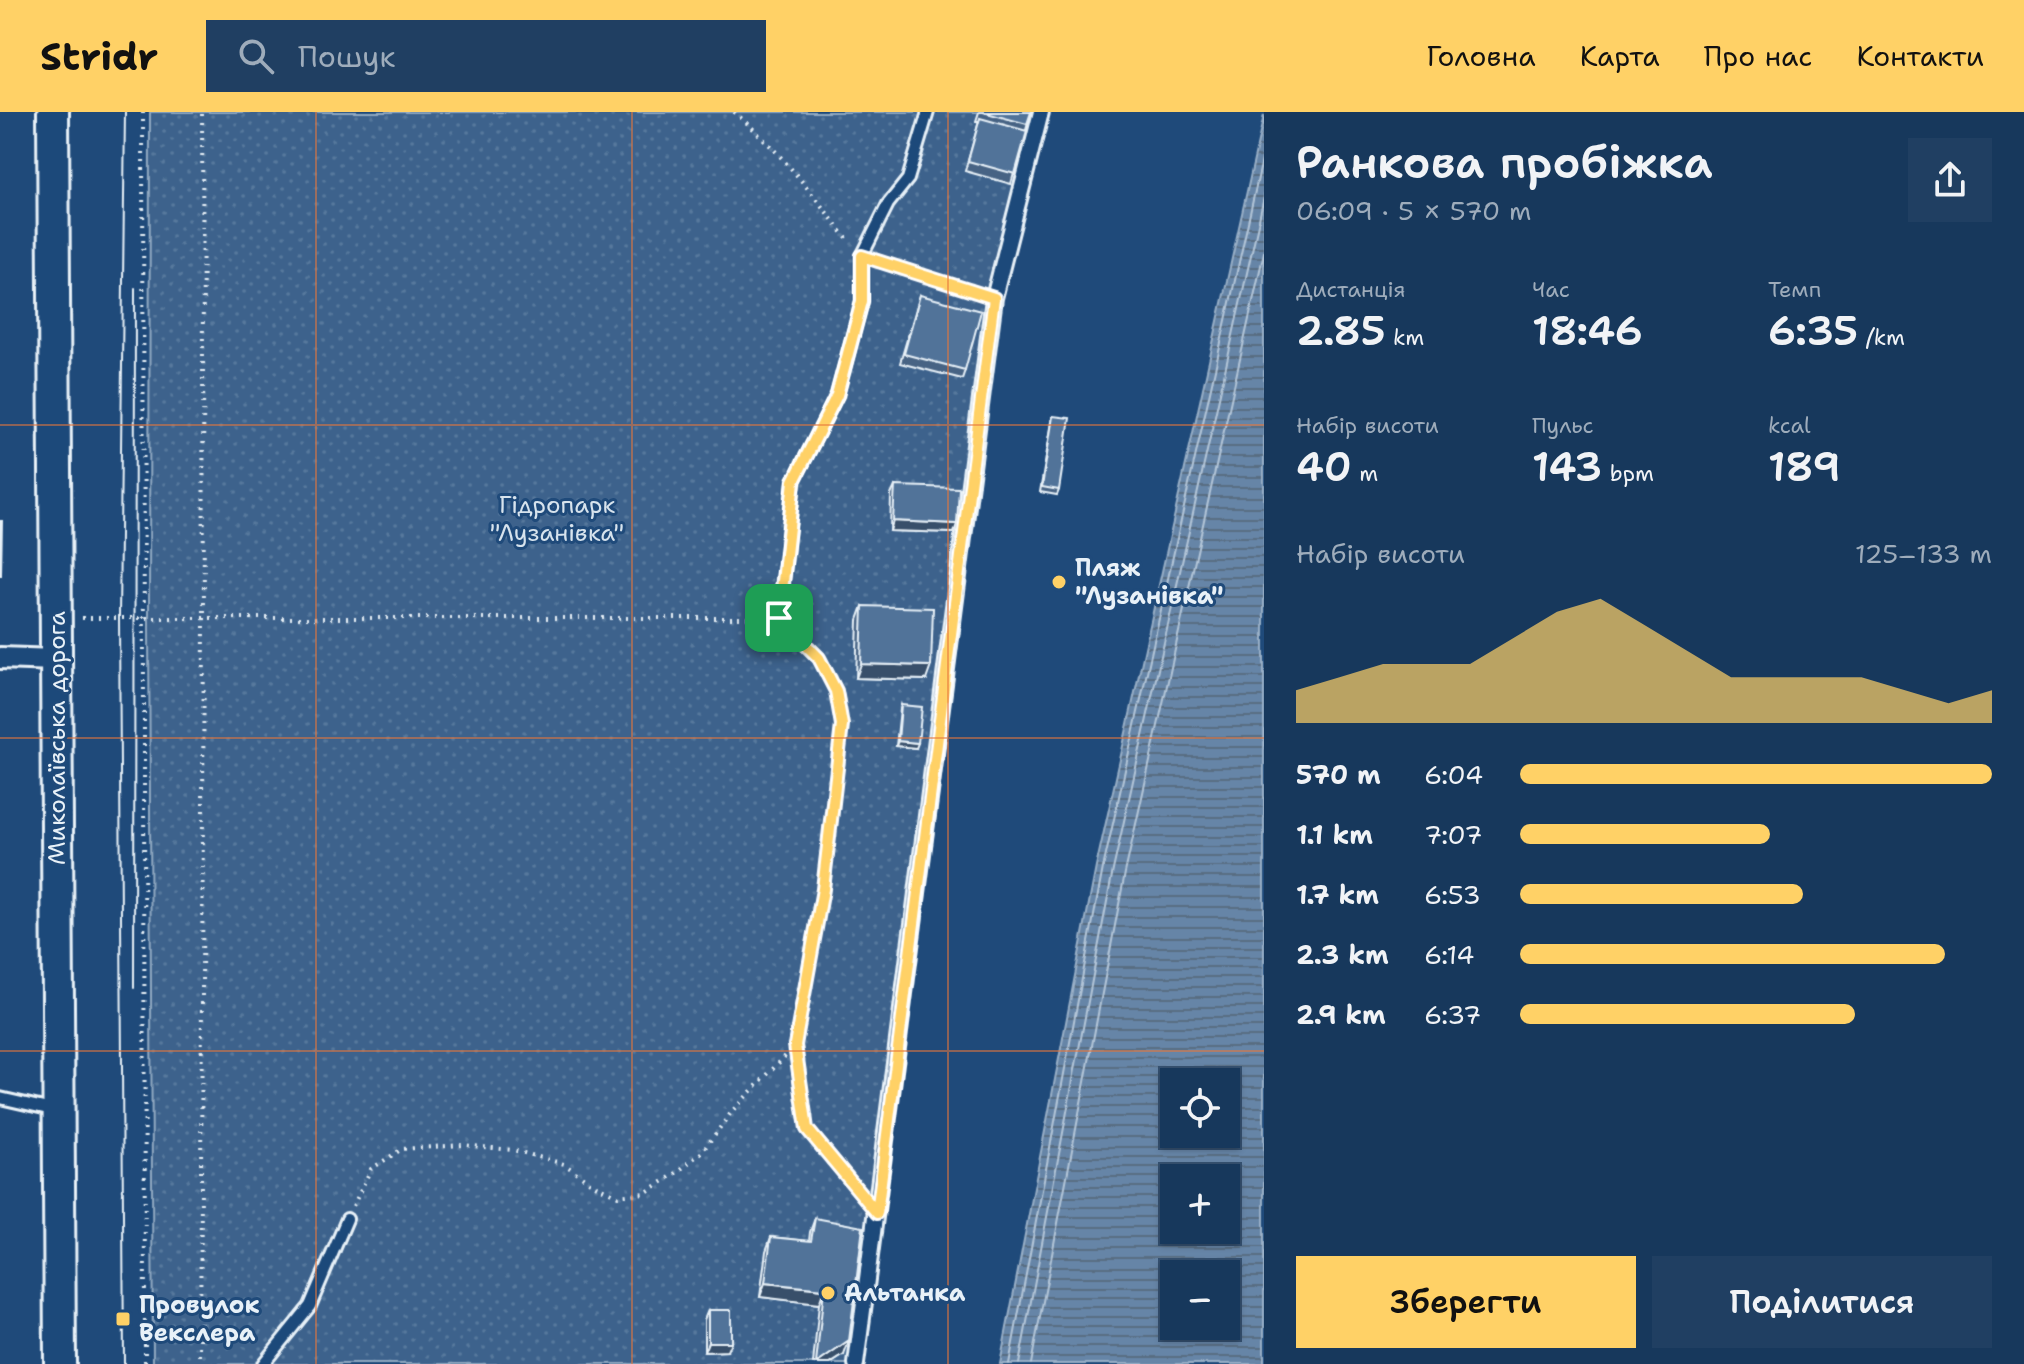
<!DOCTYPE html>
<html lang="uk">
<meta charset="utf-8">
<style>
:root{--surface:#17385c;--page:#203f62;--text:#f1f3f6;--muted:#9eacbb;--line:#365272;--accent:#ffd166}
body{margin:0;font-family:"Shantell Sans",sans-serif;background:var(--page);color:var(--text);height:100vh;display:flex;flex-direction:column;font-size:30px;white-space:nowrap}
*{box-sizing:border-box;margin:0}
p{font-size:26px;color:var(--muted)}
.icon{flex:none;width:44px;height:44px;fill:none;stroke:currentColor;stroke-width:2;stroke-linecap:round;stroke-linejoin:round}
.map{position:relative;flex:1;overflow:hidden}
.sheet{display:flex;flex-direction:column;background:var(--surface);width:760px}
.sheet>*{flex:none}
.controls{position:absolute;left:1160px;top:956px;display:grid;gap:16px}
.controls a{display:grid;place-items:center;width:80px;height:80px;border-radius:0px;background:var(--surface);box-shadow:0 2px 6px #0004,0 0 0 2px var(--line);font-size:40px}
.pin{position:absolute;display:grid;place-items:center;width:68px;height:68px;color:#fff;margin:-34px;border-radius:16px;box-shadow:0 4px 12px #0006}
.round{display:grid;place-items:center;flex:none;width:84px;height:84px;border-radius:0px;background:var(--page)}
.headline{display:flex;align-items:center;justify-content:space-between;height:136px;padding:0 32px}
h1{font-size:44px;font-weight:600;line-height:60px}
.figures{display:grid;grid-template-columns:repeat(3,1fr);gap:12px;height:136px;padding:8px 32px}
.figures div{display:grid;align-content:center}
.figures b{font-size:40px;font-weight:600}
.figures small{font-size:22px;font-weight:400}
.figures p{font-size:22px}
.chart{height:224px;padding:16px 32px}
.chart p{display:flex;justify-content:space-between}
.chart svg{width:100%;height:144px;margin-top:8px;fill:var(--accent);opacity:.7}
.action{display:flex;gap:16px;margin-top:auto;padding:16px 32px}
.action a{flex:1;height:92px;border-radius:0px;background:var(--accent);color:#111;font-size:32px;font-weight:600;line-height:92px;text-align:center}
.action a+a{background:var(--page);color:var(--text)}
ul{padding:0 32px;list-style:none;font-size:26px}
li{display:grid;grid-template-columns:128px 96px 1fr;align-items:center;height:60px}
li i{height:20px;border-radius:10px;background:var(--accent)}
header{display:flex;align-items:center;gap:48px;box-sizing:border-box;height:112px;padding:0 40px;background:var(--accent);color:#111}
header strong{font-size:38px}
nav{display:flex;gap:44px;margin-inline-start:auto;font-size:28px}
.search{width:560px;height:72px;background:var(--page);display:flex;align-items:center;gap:20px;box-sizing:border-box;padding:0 28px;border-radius:0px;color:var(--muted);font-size:30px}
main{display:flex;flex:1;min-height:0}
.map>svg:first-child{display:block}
</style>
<header>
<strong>Stridr</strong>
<div class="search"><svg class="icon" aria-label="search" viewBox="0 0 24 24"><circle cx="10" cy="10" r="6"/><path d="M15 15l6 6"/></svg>Пошук</div>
<nav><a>Головна</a><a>Карта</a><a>Про нас</a><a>Контакти</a></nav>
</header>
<main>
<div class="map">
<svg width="1264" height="1252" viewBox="0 0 1264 1252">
<defs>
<pattern id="grass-dots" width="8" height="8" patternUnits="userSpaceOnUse" patternTransform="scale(2)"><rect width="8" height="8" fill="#3c628c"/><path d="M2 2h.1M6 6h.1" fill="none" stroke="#58799d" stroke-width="1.8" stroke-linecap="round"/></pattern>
<pattern id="water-rules" width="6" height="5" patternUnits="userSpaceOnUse" patternTransform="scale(2)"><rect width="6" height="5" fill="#6685a7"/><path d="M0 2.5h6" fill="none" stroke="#596d82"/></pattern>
</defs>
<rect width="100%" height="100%" fill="#1f4a7a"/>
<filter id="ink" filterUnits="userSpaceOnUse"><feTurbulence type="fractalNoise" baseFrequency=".0125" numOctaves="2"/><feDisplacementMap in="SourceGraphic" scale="16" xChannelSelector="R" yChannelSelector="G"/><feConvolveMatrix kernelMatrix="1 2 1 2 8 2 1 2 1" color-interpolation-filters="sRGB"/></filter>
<g filter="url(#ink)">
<polygon fill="url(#grass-dots)" stroke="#92aac2" stroke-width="2" points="150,0 1041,0 994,186 856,1252 153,1252 149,509"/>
<path fill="url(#water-rules)" stroke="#9ab0c7" stroke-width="2" fill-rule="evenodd" d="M1264 3V1252H1000L1096 755ZM1174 970H1226V1022H1174ZM1174 1066H1226V1118H1174ZM1174 1162H1226V1214H1174Z"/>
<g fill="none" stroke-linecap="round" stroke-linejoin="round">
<g stroke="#b4c6d8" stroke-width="2">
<polyline points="1009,1252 1103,756 1264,39"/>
<polyline points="1019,1252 1113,758 1264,85"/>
<polyline points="1031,1252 1125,761 1264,140"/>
</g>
<g stroke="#e8f1f8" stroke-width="16">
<g id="service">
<polyline points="779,506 794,369 837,283 862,189 862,144 888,92 908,67 928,0"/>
<polyline points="0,986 57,999"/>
<polyline points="263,1252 310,1194 347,1107"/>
</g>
</g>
<g stroke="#e8f1f8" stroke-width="20">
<polyline id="pedestrian" points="856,1252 994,186 1041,0"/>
</g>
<g stroke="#e8f1f8" stroke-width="26">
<polyline id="minor" points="0,546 56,548"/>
</g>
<g stroke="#e8f1f8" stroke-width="36">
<polyline id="primary" points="53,0 60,1252"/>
</g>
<g stroke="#e8f1f8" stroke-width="4" stroke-dasharray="2 6" stroke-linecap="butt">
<polyline points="143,0 145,1252"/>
<path d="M734 0C779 37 813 83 849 129"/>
<polyline points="878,149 977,180"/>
<polyline points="82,506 762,506"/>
<polyline points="790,517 819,546 836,579 842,613 823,777 795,933 807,1017 859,1080"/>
<polyline points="353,1094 371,1057 402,1037 462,1033 513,1038 564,1052 593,1072 618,1084 645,1081 675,1062 702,1040 733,998 794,935"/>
<polyline points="200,1252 204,506 202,0"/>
</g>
<use href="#service" stroke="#1f4a7a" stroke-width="10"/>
<use href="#pedestrian" stroke="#1f4a7a" stroke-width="14"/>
<use href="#minor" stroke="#1f4a7a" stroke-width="20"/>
<use href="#primary" stroke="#1f4a7a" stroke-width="30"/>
<g stroke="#e8f1f8" stroke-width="2">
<polyline points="134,876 135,176"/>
<polyline points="124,1252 119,506 125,0"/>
</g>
</g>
<g fill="#466384" stroke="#e8f1f8" stroke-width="2">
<polygon points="979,0 1031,0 1011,72 965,59 979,9 976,9"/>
<polygon points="920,183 965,258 962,267 900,251"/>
<polygon points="1053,304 1059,378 1057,383 1040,380"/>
<polygon points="895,374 954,421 890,419 891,383"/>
<polygon points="863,494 926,568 856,566 858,508"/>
<polygon points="901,593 916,636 896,634 900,597"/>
<polygon points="815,1106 844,1243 830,1252 813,1252 819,1192 760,1185 766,1139 771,1125 809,1129 810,1120"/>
<polygon points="708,1198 727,1239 704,1240 704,1208"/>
</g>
<g fill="#39506b" stroke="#e8f1f8" stroke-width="2">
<polygon points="893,409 957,412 954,421 890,419"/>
<polygon points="861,552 931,554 926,568 856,566"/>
<polygon points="898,629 918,631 916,636 896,634"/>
<polygon points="765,1171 824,1177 819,1192 760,1185"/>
<polygon points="849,1229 844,1243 830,1252 816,1252"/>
<polygon points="708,1230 731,1230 727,1239 704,1240"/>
</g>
<g fill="#517399" stroke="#e8f1f8" stroke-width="2">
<polygon points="983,0 1031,0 1027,12"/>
<polygon points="980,6 1027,19 1015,62 968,49"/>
<polygon points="920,183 981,199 965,258 904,242"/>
<polygon points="1053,304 1070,306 1059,378 1042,375"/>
<polygon points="895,374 959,376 957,412 893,409"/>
<polygon points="0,409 2,409 1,463 0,463"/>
<polygon points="863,494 933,496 931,554 861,552"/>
<polygon points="901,593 922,595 918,631 898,629"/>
<polygon points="815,1106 863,1115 849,1229 816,1252 824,1177 765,1171 771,1125 811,1129"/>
<rect x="708" y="1198" width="23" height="32"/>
</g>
</g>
<g fill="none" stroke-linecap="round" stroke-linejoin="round" filter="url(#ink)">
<g stroke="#fff" stroke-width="16">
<polygon id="route" points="862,144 994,186 877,1101 807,1017 795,933 823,777 842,613 836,579 819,546 779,506 794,369 837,283 862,189"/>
</g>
<use href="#route" stroke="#ffd166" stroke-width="10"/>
</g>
<path fill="none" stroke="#e8773b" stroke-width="2" stroke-opacity="0.55" d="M316 0V1252M632 0V1252M948 0V1252M0 313H1264M0 626H1264M0 939H1264"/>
<g fill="#ffd166" stroke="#1f4a7a" stroke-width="3">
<circle cx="1059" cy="470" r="8"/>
<circle cx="828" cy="1181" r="8"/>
<rect x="115" y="1199" width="16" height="16" rx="4"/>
</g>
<g text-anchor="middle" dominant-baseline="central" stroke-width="6" stroke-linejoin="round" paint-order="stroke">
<g font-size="24" fill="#d7e3ed" stroke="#1f4a7a">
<text x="557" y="393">Гідропарк<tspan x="557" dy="28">"Лузанівка"</tspan></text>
</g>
<g font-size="24" font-weight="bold" fill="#e8f1f8" stroke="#1f4a7a" text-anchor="start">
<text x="1075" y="456">Пляж<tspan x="1075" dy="28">"Лузанівка"</tspan></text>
<text x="844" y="1181">Альтанка</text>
<text x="139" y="1193">Провулок<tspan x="139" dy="28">Векслера</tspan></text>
</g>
<g font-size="24" fill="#e8f1f8" stroke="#1f4a7a">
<text transform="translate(57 626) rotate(-90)">Миколаївська дорога</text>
</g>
</g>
</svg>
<div class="controls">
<a><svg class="icon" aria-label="locate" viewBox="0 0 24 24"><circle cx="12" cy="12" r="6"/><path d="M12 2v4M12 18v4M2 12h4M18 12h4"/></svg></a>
<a>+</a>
<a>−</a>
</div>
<div class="pin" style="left:779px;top:506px;background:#1e9e55"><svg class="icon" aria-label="arrive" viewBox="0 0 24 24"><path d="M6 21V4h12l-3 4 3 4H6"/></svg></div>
</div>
<section class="sheet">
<div class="headline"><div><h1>Ранкова пробіжка</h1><p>06:09 · 5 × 570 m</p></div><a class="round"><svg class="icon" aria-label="share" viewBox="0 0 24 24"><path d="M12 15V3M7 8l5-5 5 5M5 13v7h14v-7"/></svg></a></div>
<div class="figures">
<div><p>Дистанція</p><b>2.85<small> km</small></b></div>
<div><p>Час</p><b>18:46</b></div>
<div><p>Темп</p><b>6:35<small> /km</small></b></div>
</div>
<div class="figures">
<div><p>Набір висоти</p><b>40<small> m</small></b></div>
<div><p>Пульс</p><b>143<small> bpm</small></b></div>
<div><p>kcal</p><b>189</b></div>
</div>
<div class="chart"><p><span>Набір висоти</span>125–133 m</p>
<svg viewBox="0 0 160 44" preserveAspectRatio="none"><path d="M0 44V34L10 30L20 26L30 26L40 26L50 18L60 10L70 6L80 14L90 22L100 30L110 30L120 30L130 30L140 34L150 38L160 34V44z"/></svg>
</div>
<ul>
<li><b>570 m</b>6:04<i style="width:100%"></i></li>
<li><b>1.1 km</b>7:07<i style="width:53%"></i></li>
<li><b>1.7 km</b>6:53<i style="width:60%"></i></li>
<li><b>2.3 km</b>6:14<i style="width:90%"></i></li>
<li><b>2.9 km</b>6:37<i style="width:71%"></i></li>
</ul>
<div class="action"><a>Зберегти</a><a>Поділитися</a></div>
</section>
</main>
